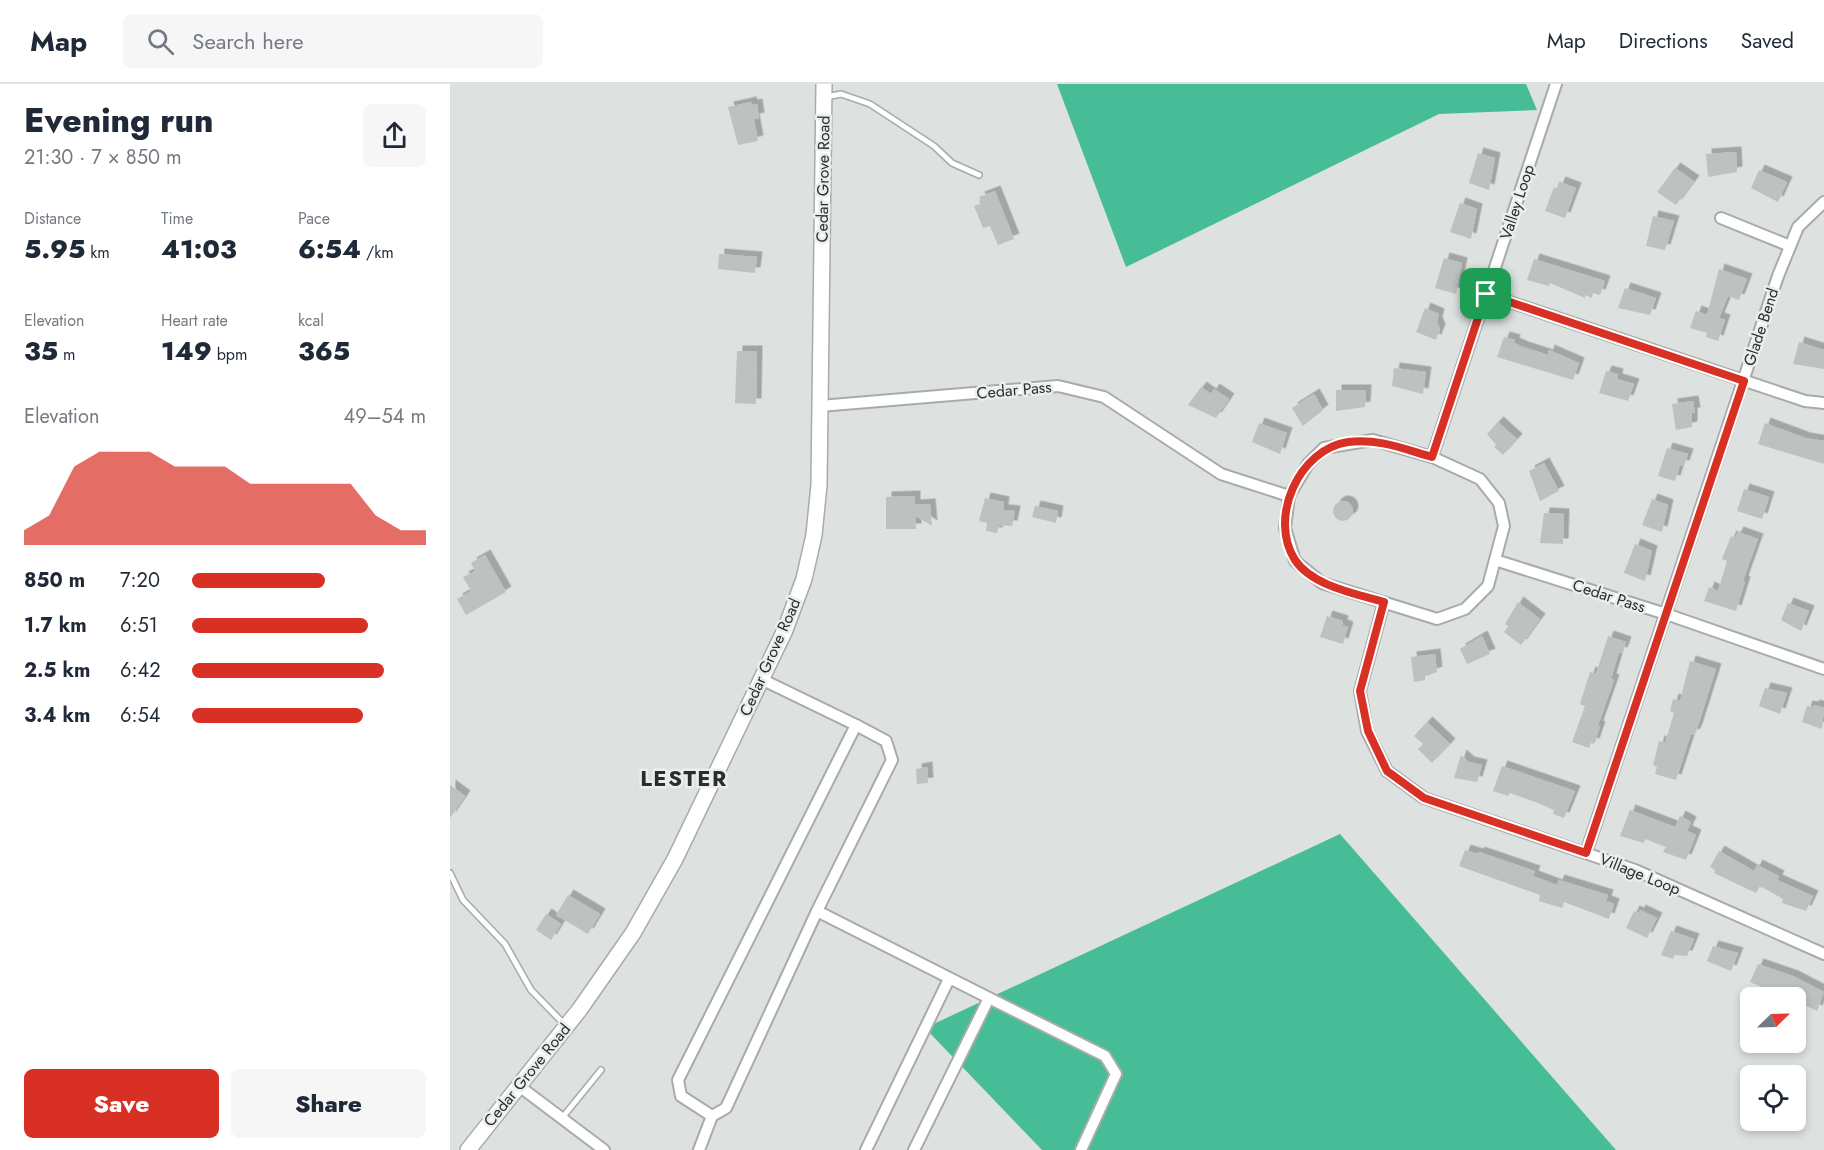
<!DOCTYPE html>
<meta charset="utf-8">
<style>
:root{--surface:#fff;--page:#f6f6f7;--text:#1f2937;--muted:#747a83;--line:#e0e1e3;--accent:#d93025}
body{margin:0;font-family:Jost,sans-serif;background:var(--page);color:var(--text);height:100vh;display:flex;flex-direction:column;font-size:22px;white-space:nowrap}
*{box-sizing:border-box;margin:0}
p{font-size:20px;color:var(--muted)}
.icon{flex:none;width:33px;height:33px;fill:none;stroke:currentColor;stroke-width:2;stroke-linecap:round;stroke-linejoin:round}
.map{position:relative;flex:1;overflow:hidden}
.sheet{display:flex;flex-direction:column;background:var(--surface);width:450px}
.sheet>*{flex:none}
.needle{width:39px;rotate:67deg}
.buttons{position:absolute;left:1290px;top:903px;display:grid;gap:12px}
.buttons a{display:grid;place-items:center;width:66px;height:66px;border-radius:9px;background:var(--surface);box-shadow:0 3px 9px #0003;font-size:30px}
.pin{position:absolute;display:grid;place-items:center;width:51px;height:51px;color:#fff;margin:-26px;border-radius:12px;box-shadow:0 3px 9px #0006}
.round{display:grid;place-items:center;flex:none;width:63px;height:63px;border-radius:9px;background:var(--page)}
.head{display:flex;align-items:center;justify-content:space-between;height:102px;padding:0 24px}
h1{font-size:33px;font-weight:800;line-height:45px}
.figures{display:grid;grid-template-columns:repeat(3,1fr);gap:9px;height:102px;padding:6px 24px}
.figures div{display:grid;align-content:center}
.figures b{font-size:26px;font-weight:800}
.figures small{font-size:16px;font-weight:400}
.figures p{font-size:16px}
.chart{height:168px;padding:12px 24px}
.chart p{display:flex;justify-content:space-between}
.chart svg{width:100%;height:108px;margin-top:6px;fill:var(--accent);opacity:.7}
.button{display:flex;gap:12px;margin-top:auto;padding:12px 24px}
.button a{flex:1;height:69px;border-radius:9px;background:var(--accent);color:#fff;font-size:24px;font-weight:800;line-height:69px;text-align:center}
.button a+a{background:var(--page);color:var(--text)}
ul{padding:0 24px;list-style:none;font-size:20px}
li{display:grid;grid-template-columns:96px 72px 1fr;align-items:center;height:45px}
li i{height:15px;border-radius:8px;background:var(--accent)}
header{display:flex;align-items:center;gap:36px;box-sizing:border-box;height:84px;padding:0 30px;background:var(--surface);border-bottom:2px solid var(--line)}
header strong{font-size:28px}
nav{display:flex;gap:33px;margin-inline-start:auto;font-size:21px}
.search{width:420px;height:54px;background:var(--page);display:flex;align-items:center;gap:15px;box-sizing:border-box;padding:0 21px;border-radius:9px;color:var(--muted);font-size:22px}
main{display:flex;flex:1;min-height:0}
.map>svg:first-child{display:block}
</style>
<header>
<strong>Map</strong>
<div class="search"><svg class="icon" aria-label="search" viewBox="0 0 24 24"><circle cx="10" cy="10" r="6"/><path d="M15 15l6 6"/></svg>Search here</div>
<nav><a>Map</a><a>Directions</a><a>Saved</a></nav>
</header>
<main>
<section class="sheet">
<div class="head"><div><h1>Evening run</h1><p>21:30 · 7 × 850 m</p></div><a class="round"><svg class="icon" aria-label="share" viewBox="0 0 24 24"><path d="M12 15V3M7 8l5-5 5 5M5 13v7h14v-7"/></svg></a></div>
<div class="figures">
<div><p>Distance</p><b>5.95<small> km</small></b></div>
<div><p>Time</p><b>41:03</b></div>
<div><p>Pace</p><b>6:54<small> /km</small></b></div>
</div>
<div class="figures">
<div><p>Elevation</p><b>35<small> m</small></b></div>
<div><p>Heart rate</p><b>149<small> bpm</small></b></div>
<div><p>kcal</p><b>365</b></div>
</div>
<div class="chart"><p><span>Elevation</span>49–54 m</p>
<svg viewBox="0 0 160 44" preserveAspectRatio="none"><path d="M0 44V38L10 32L20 12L30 6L40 6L50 6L60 12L70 12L80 12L90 19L100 19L110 19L120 19L130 19L140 32L150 38L160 38V44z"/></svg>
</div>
<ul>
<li><b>850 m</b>7:20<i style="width:57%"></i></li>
<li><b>1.7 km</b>6:51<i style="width:75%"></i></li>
<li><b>2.5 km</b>6:42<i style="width:82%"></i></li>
<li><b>3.4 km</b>6:54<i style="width:73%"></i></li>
</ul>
<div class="button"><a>Save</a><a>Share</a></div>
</section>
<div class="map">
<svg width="1374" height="1066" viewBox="0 0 1374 1066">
<defs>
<filter id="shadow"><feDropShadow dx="5.5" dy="-5.5" stdDeviation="0" flood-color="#0004"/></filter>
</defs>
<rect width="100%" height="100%" fill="#dde1df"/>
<g fill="#46bc97">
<polygon points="607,0 1076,0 1087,26 989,30 676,183"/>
<polygon points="890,750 1166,1066 592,1066 475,944"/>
</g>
<g fill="#bdc1bf" filter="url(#shadow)">
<polygon points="301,18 302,21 307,20 309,34 304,35 308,57 288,61 278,23"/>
<polygon points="1286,68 1287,88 1258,93 1256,70"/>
<polygon points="1028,69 1045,74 1039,106 1019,99"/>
<polygon points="1225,84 1244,97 1226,121 1207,108"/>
<polygon points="1309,86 1337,98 1328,118 1301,104"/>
<polygon points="1110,98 1126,104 1115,134 1095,127 1104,103 1107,105"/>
<polygon points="545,107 564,155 548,161 540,142 533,144 524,122 532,119 529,113"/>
<polygon points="1010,119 1027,125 1021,155 1000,148"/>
<polygon points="1203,132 1224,137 1215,166 1196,162"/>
<polygon points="269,170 307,173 305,189 268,185"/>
<polygon points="994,174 1012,179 1006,210 985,204"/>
<polygon points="1084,175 1155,197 1150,211 1143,209 1142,214 1135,211 1135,214 1100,199 1099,202 1077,196"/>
<polygon points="1269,185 1297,195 1289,216 1278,212 1269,234 1275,236 1268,257 1256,253 1257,249 1240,244 1246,227 1257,231"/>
<polygon points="1175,204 1206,214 1200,231 1168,224"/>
<polygon points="975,224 989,230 987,238 990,245 986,256 966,248"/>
<polygon points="1054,253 1065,256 1064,259 1073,263 1098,271 1099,266 1129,279 1123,296 1047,273"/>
<polygon points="1349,258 1374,266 1374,285 1343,280"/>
<polygon points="287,267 307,267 306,320 285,319"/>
<polygon points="944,284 976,288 973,310 942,302"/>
<polygon points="1156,287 1168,290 1167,295 1184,300 1178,317 1149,309"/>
<polygon points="751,303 761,310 764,305 779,315 766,334 738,321"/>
<polygon points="886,306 916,306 915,323 886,327"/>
<polygon points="864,310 873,326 853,342 842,324"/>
<polygon points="1243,317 1245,329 1242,329 1242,343 1226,346 1222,320"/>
<polygon points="1048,338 1067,355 1053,371 1044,363 1046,361 1037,350"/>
<polygon points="809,339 837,349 830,370 802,358"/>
<polygon points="1315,339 1355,354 1374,357 1374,380 1308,360"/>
<polygon points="1217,364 1238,370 1234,382 1230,381 1225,397 1208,392"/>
<polygon points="1094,379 1109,407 1090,417 1079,387"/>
<polygon points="1294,405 1319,413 1312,435 1287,427"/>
<polygon points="465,412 465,421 480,420 482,442 466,432 466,445 436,445 436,413"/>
<polygon points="535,414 554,418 553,426 565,427 562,442 549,441 547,449 536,447 537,439 529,437"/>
<polygon points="1202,415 1218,421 1212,448 1192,441"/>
<circle cx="893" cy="427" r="10"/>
<polygon points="585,422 608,427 606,439 582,433"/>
<polygon points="1094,429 1114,430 1113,460 1090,459"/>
<polygon points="1288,448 1308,455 1293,497 1295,498 1286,527 1254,517 1259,503 1268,507 1277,477 1272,475 1281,452 1285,454"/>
<polygon points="1185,460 1202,467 1195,497 1174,489"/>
<polygon points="35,471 56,508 16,531 7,515 21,507 13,493 25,487 21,479"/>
<polygon points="1068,518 1090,535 1071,561 1054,548 1058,542 1055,540"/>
<polygon points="1338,519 1359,527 1351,547 1331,536"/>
<polygon points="877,532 893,537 892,541 898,543 893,560 870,553"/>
<polygon points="1032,552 1040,570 1017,580 1010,565"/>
<polygon points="1158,552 1176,558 1172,569 1169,568 1161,595 1164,596 1148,642 1150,643 1144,660 1141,659 1139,664 1122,658 1135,622 1130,620 1140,588 1146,590"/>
<polygon points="985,570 987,588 975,592 975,596 964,598 961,573"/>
<polygon points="1240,577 1266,585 1247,645 1244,651 1241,650 1226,696 1205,690 1207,683 1203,681 1209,657 1215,659 1224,629 1220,627 1223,615 1230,617"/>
<polygon points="1315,604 1337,609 1330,630 1309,622"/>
<polygon points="1364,621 1374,624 1372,645 1352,638 1357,622 1363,623"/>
<polygon points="977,638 1000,660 982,679 968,665 973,660 964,652"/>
<polygon points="1011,671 1019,678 1032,681 1027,698 1004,694"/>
<polygon points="1052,682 1125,707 1114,734 1103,730 1104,726 1088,719 1060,709 1058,712 1043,707"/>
<polygon points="477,683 478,699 467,700 466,685"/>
<polygon points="0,701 15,712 0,734"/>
<polygon points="1180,726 1225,743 1230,732 1241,738 1237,747 1246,751 1236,776 1213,768 1216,763 1195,755 1194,759 1170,752"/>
<polygon points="1015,766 1028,770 1029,768 1085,787 1083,792 1107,801 1109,796 1158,811 1156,817 1164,820 1159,835 1114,818 1112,824 1089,817 1090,811 1009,782"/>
<polygon points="1269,767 1304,787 1307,781 1329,792 1327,796 1363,812 1356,827 1332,819 1333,815 1310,802 1306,809 1264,789 1265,786 1260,783"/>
<polygon points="118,811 150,830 138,850 106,831"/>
<polygon points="1190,826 1207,834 1197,854 1176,844 1184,827 1189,829"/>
<polygon points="96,830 111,840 101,856 86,846"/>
<polygon points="1221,847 1244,855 1237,872 1224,871 1223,875 1211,871"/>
<polygon points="1263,862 1288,869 1281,887 1257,877"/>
<polygon points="1308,880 1343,892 1374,908 1367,927 1346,917 1346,914 1338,914 1300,898"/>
</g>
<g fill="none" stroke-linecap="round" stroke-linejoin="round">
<g stroke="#a8abaa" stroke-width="8">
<g id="lane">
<polyline points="376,13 391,10 420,20 484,62 502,79 529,91"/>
<polyline points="0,789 13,816 55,860 81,906 115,941"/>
<polyline points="112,1034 151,986"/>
</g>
</g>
<g stroke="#a8abaa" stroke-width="14">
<g id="street">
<polyline points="1271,134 1340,162"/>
<polyline points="1036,210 1355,317 1374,319"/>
<polyline points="370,322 608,302 654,313 771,390 839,412"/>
<polygon points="923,356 982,373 1030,395 1049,419 1054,442 1038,502 1015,525 987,535 872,499 845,477 835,444 839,412 858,380 874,364"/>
<polyline points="982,373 1106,0"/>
<polyline points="1045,476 1216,530 1374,585"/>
<polyline points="934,518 910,607 917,647 937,687 974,714 1185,786 1374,870"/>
<polyline points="311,595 406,641"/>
<polyline points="1136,769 1328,192 1348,143 1374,118"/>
<polyline points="367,827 539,914 464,1066"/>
<polyline points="539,914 655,972 666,990 631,1066"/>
<polyline points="69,1002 154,1066"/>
<polyline points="249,1066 262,1032 276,1024 367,827 442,676 436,657 406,641 228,996 231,1012 262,1032"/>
<polyline points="416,1066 499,895"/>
</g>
</g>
<g stroke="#a8abaa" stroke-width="18">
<polyline id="secondary" points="18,1066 130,925 183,849 225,775 335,546 354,495 364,451 369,401 374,0"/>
</g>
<use href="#lane" stroke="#fff" stroke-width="5"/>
<use href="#street" stroke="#fff" stroke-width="10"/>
<use href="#secondary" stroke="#fff" stroke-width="15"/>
</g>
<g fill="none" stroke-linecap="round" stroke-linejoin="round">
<g stroke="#fff" stroke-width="12">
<path id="route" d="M1036 210 1294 297 1136 769 974 714 937 687 918 647 910 607 934 518C907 510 862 502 845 476 818 434 849 365 898 358 927 354 954 365 982 373Z"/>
</g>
<use href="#route" stroke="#d93025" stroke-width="8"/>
</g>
<g text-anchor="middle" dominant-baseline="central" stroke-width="5" stroke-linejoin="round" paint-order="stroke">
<g font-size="16" fill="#2c2d2c" stroke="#eaeeec">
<text transform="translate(373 95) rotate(-89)">Cedar Grove Road</text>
<text transform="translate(1067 118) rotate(-72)">Valley Loop</text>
<text transform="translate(1311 243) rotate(-72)">Glade Bend</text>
<text transform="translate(564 306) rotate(-5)">Cedar Pass</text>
<text transform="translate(1159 512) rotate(18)">Cedar Pass</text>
<text transform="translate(320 573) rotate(-66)">Cedar Grove Road</text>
<text transform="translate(1190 790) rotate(22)">Village Loop</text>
<text transform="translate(77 991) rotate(-51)">Cedar Grove Road</text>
</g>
<g font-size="22" font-weight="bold" letter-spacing="1.5" fill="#2c2d2c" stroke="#eaeeec">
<text x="234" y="694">LESTER</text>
</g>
</g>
</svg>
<div class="buttons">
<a><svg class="needle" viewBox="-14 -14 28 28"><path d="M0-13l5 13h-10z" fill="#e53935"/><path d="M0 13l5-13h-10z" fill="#747a83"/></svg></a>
<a><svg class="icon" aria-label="locate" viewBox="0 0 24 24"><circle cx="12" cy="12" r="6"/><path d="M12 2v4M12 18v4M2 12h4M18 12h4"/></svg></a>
</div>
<div class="pin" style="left:1036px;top:210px;background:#1e9e55"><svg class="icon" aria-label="arrive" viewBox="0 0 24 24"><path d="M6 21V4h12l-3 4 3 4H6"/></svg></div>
</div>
</main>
